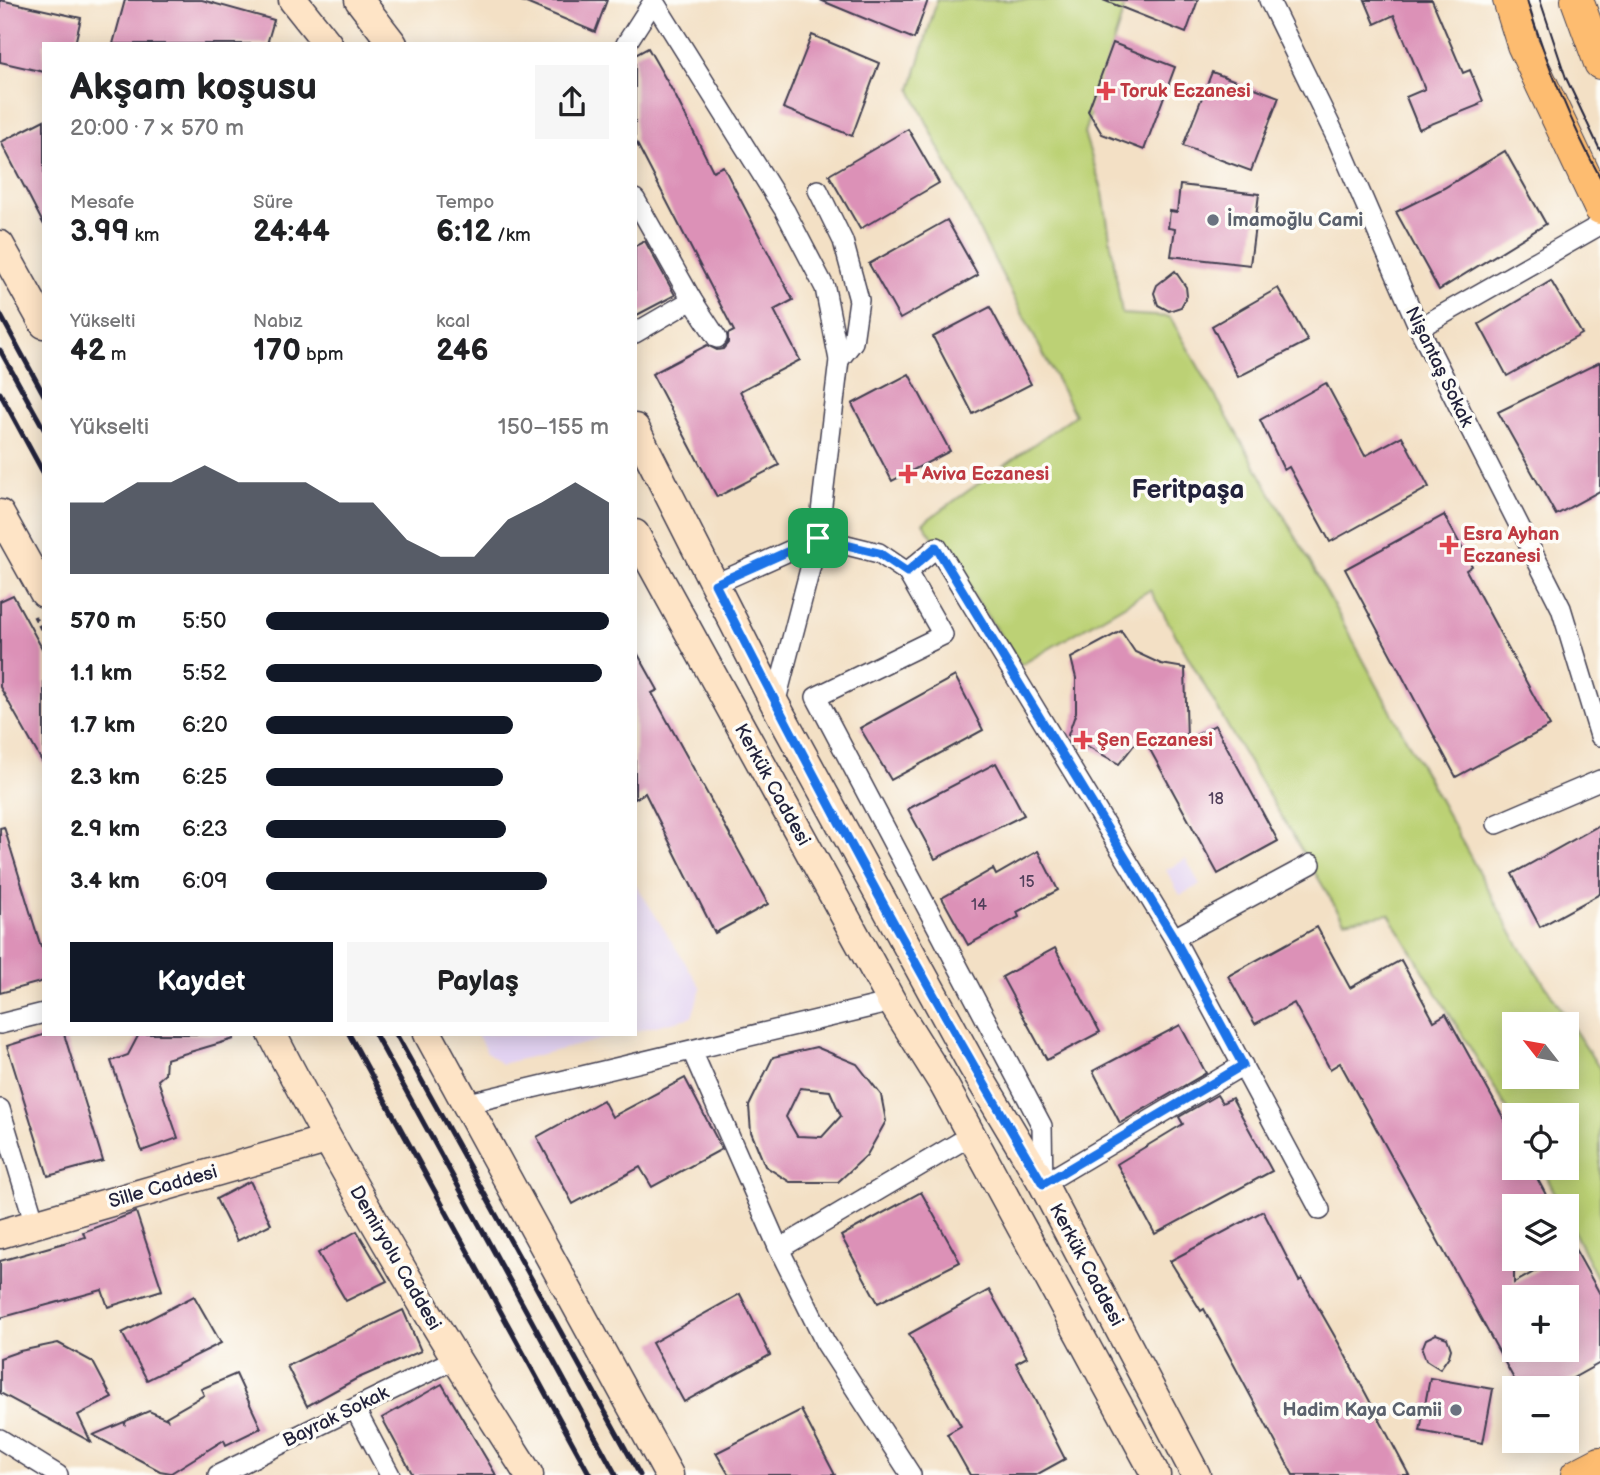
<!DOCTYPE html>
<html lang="tr">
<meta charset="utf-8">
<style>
:root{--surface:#fff;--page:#f6f6f6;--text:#202124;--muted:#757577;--accent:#111827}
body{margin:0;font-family:"Balsamiq Sans",sans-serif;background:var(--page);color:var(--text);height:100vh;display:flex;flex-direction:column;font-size:26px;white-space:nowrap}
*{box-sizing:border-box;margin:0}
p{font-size:23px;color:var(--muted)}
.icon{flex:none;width:38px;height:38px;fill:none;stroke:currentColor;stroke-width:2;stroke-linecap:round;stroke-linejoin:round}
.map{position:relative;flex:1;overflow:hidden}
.details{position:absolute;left:42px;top:42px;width:595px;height:994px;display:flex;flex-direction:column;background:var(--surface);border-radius:0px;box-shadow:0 4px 18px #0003}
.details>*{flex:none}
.needle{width:46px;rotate:301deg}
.fabs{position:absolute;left:1502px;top:1012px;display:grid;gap:14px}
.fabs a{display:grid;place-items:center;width:77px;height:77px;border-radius:0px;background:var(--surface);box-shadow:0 4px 18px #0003;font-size:35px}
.pin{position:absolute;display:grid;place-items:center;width:60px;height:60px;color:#fff;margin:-30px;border-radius:14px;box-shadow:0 4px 10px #0006}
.round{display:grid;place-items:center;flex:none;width:74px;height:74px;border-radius:0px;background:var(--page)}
.summary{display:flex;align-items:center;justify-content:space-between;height:119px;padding:0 28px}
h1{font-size:38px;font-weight:700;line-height:52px}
.stats{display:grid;grid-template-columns:repeat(3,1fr);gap:10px;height:119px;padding:7px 28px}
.stats div{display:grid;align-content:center}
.stats b{font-size:30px;font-weight:700}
.stats small{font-size:19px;font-weight:400}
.stats p{font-size:19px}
.chart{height:196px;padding:14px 28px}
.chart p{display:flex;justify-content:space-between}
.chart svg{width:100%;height:126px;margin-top:7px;fill:var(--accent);opacity:.7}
.button{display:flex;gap:14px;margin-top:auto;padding:14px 28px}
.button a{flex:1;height:80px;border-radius:0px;background:var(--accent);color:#fff;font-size:28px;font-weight:700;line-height:80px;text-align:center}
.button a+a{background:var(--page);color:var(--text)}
ul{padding:0 28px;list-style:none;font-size:23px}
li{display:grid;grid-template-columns:112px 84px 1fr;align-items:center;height:52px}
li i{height:18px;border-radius:9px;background:var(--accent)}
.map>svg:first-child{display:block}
</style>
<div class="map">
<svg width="1600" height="1475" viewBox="0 0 1600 1475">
<rect width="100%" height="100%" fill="#fdfcf7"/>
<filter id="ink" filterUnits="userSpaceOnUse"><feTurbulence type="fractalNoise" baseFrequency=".0143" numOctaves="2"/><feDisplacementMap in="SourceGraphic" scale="14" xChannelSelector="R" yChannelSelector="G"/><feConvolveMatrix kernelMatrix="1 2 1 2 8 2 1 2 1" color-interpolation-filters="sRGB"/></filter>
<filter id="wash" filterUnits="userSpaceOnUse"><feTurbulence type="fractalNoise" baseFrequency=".00686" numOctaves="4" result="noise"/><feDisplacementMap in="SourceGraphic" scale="28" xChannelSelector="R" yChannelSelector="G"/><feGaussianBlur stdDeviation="1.57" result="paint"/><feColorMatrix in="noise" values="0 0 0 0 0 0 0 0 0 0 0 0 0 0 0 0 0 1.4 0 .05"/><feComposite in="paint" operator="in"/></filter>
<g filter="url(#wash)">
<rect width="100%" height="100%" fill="#f3e0c5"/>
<g fill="#e3d3f2">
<polygon points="1186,859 1200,885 1180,895 1166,870"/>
<polygon points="635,883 701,988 692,1017 635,1031"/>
<polygon points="477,1034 624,1034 501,1064 486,1051"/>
</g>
<path fill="#bcd175" stroke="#6f7a58" stroke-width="2" fill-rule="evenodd" d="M937 0H1127L1084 133 1103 193 1122 314 1170 317 1304 551 1515 939 1600 1069V1284L1566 1216V1206H1561L1542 1167H1566V1115H1514V1120L1389 914 1344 921 1239 746 1150 590 1021 665 923 523 1075 415 983 238 911 90ZM1514 1024H1566V1076H1514Z"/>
<g id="blocks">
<g fill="#dc91b7" fill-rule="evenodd">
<polygon points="0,0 81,18 75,44 44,44 44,72 0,62"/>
<polygon points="125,0 202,0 274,20 267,44 113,44"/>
<polygon points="519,0 607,0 595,32"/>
<polygon points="820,0 928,0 914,39"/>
<polygon points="1103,0 1198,0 1186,33"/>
<polygon points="1365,0 1432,0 1463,73 1470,70 1483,101 1478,104 1479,105 1419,129 1406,97 1425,89 1394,15 1375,24"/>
<polygon points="812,35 879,63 852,136 783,108"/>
<polygon points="1113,43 1175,67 1144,150 1102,134 1088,111"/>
<polygon points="648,48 676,97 713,171 723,166 793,300 774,310 800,360 740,391 779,465 717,497 652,374 707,345 717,350 723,349 728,343 728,334 734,331 635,140 635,55"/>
<polygon points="1212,72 1279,97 1251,171 1183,146"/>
<polygon points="44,120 44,225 1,142"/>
<polygon points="908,129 939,183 860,229 829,175"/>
<polygon points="1505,151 1546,224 1439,290 1396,212 1444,188"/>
<polygon points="1180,185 1259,194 1250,265 1171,256 1175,229 1168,228 1170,211 1177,212"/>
<polygon points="947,220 978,275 900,319 869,264"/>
<polygon points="645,241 675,295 635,316 635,246"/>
<polygon points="1175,271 1186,287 1187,296 1181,307 1169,311 1158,305 1154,293 1157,285"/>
<polygon points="1551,281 1582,334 1507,376 1479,324"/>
<polygon points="1278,288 1308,341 1238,377 1212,326"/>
<polygon points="990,307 1031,384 973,414 933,337"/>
<polygon points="1600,362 1600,491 1556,515 1498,412"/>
<polygon points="909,374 950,451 892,481 852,404"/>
<polygon points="1326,383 1365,456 1402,436 1429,487 1330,542 1289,467 1284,470 1260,420"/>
<polygon points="1444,515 1472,566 1466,570 1550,726 1456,777 1345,569"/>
<polygon points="13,595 44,652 44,765 0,687 0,601"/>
<polygon points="1121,631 1135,652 1161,664 1185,668 1187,740 1215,725 1278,841 1218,874 1142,735 1119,764 1068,735 1076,712 1076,678 1071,658"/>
<polygon points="635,649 658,690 652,693 768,904 715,933 645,793 635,799"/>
<polygon points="955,676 983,730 891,780 860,728"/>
<polygon points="996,763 1024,815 935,859 908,809"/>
<polygon points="1600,825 1600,894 1540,927 1512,874"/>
<polygon points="4,827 41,947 44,947 44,981 0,993 0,828"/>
<polygon points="1038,851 1058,890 1017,912 1019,917 968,945 942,898 993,869 996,875"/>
<path d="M1317 927 1350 988 1401 960 1434 1021 1446 1014 1514 1137V1167H1531L1552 1206H1514V1283L1559 1258H1566V1254L1575 1249 1600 1294V1363L1555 1388H1519L1340 1063 1330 1069 1294 1003 1255 1024 1228 976ZM1514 1297H1566V1349H1514Z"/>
<polygon points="1055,948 1100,1032 1047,1060 1002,977"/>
<polygon points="1180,1025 1206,1073 1120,1123 1093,1071"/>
<polygon points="46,1034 64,1034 103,1161 48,1176 7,1046"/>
<polygon points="139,1034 233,1034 234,1039 166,1059 165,1074 158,1080 178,1138 142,1151 111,1061 128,1055"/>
<path d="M816 1047 857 1064 881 1095 886 1121 867 1155 838 1182H790L765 1166 751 1132 749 1106 773 1057ZM800 1088 830 1091 841 1116 822 1137 797 1136 786 1117Z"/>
<polygon points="685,1078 722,1149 652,1187 640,1167 573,1204 537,1137 603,1100 612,1117"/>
<polygon points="1217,1095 1222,1103 1232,1098 1272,1171 1155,1234 1117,1164 1183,1124 1179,1117"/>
<polygon points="250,1181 271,1224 237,1241 216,1199"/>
<polygon points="921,1192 960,1262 878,1303 841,1236"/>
<polygon points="1263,1211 1299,1281 1302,1279 1342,1349 1409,1475 1293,1475 1204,1309 1201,1311 1170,1261"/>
<polygon points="136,1212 162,1290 108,1307 102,1290 0,1318 0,1261 85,1237 83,1232"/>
<polygon points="357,1231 387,1281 346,1301 318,1253"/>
<polygon points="989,1290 1027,1357 1016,1363 1065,1459 1036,1475 970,1475 947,1434 961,1426 909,1334"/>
<polygon points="740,1294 770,1355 684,1402 652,1343"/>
<polygon points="194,1296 221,1343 147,1380 122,1333"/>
<polygon points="403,1310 421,1351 356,1379 307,1406 287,1366"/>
<polygon points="1436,1334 1447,1338 1451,1349 1449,1356 1440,1369 1426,1360 1422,1349 1426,1339"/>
<polygon points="58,1343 93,1362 112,1398 78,1415 91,1442 0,1393 0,1358 20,1351"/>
<polygon points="236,1374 261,1428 226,1445 224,1440 171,1473 160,1471 93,1435 124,1422 125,1424 126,1421 149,1411 167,1419 166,1417 204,1395 201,1389"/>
<polygon points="1430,1378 1493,1389 1483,1443 1420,1431"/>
<polygon points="442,1384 496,1475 413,1475 382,1418"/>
<polygon points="801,1410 835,1475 729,1475 716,1453"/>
</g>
</g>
</g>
<g filter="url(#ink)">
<use href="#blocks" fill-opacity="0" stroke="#413e50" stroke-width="2"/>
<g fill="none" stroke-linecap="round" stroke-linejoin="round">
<g stroke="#413e50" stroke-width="22">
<g id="street">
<polyline points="653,0 785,211 825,288 839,360 818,538 775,704"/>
<polyline points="1269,0 1338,141 1419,328 1561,608 1600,736"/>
<polyline points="626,44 653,2"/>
<polyline points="818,190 843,241 859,300 853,342 839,360"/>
<polyline points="635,199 692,300 717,338"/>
<polyline points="1419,328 1600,225"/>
<polyline points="635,333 692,300"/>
<polyline points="907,572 937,547 1174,938 1320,1210"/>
<polyline points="715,584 818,538 879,553 907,572 943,635 816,697 1042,1126 1043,1184 1243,1065"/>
<polyline points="1497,824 1600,780"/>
<polyline points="1174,938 1311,864"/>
<polyline points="0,1024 44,1013"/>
<polyline points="692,1051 779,1249 825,1342 911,1475"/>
<polyline points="465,1104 892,1002"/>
<polyline points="0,1109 35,1224"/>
<polyline points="779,1249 970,1136"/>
<polyline points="355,1409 390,1475"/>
<polyline points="0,1439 58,1475"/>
<polyline points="218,1475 455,1359"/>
</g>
</g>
<g stroke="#413e50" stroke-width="31">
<g id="secondary">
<polyline points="293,0 328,44"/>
<polyline points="359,0 393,44"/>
<polyline points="0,245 44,324"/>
<polyline points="635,428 775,704 972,1065 1043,1184 1196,1475"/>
<polyline points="0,514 44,593"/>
<polyline points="635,534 892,1002 944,1085 1156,1475"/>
<path d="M272 1034C350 1186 437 1332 529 1475"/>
<polyline points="428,1034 669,1475"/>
<polyline points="0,1234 326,1140"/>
</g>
</g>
<g stroke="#413e50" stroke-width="34">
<g id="primary">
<polyline points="1509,0 1523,45 1600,208"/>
<polyline points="1577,0 1600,63"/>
<polyline points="1577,1475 1600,1463"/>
</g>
</g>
<polyline stroke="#413e50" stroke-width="3.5" stroke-dasharray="5 5" stroke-linecap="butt" points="34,616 44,634"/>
<use href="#street" stroke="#fff" stroke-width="19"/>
<use href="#secondary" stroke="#fee4c6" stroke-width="28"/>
<use href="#primary" stroke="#fdbc70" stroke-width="32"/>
<g stroke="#22223b" stroke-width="2">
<path d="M1527 0C1546 62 1569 120 1600 177"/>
<polyline points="1540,0 1566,78 1600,150"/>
</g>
<g stroke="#22223b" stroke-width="5">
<polyline points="0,314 44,395"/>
<polyline points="0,350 44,429"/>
<polyline points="0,393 44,474"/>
<polyline points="349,1034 590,1475"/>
<polyline points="375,1034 616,1475"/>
<polyline points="396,1034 640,1475"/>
</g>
</g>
</g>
<g fill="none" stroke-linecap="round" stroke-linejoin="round" filter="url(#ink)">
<g stroke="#fff" stroke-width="14">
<path id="route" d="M818 538 879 553 907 572 936 547 1174 938 1243 1065 1043 1184C926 988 818 787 715 584Z"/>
</g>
<use href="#route" stroke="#1a73e8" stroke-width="9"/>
</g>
<g fill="#e0444e" stroke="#fdfcf7" stroke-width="2.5">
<path d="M1102.5 80.5h7v7h7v7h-7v7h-7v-7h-7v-7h7z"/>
<path d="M904.5 463.5h7v7h7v7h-7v7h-7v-7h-7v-7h7z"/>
<path d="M1445.5 534.5h7v7h7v7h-7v7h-7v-7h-7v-7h7z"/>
<path d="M1079.5 729.5h7v7h7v7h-7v7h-7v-7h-7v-7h7z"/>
</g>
<g fill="#6b7280" stroke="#fdfcf7" stroke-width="2.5">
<circle cx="1213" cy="220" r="7"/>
<circle cx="1456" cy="1410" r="7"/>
</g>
<g text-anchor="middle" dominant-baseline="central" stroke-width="7" stroke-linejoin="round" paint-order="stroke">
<g font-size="16" fill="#503e5a">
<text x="1216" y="799">18</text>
<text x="1027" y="882">15</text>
<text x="979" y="905">14</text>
</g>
<g font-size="19" font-weight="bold" fill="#be3a42" stroke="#fdfcf7" text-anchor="start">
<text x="1120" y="91">Toruk Eczanesi</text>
<text x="922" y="474">Aviva Eczanesi</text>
<text x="1463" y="534">Esra Ayhan<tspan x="1463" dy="22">Eczanesi</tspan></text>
<text x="1097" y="740">Şen Eczanesi</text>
</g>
<g font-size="19" font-weight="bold" fill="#5b616d" stroke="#fdfcf7" text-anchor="start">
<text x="1227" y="220">İmamoğlu Cami</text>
<text x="1442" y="1410" text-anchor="end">Hadim Kaya Camii</text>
</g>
<g font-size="19" fill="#22223b" stroke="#fdfcf7">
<text transform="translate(1439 367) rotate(64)">Nişantaş Sokak</text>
<text transform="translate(772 785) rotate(61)">Kerkük Caddesi</text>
<text transform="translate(163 1187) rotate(-16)">Sille Caddesi</text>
<text transform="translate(395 1258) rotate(60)">Demiryolu Caddesi</text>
<text transform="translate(1086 1265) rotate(62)">Kerkük Caddesi</text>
<text transform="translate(336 1417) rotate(-26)">Bayrak Sokak</text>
</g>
<g font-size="26" font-weight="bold" fill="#22223b" stroke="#fdfcf7">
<text x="1188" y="490">Feritpaşa</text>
</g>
</g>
</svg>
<div class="fabs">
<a><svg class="needle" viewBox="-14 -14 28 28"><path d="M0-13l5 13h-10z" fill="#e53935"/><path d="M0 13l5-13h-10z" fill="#757577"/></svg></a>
<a><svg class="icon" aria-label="locate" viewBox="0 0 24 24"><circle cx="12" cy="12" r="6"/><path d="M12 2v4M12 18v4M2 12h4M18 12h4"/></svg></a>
<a><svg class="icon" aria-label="layers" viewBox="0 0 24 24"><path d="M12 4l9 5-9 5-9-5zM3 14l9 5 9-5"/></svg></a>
<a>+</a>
<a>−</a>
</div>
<div class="pin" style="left:818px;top:538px;background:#1e9e55"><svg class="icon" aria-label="arrive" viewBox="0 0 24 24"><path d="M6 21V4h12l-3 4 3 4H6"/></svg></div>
<section class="details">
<div class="summary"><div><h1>Akşam koşusu</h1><p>20:00 · 7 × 570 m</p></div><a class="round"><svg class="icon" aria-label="share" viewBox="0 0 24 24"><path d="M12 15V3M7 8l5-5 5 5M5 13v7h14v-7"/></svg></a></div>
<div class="stats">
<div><p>Mesafe</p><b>3.99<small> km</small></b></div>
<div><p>Süre</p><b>24:44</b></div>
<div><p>Tempo</p><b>6:12<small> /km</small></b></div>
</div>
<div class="stats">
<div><p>Yükselti</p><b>42<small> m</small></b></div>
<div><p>Nabız</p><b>170<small> bpm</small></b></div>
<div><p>kcal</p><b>246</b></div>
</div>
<div class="chart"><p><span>Yükselti</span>150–155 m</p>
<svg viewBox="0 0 160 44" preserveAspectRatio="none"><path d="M0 44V19L10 19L20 12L30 12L40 6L50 12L60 12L70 12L80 19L90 19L100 32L110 38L120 38L130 25L140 19L150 12L160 19V44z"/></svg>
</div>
<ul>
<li><b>570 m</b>5:50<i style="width:100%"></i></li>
<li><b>1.1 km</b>5:52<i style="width:98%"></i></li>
<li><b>1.7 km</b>6:20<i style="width:72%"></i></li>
<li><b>2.3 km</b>6:25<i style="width:69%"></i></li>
<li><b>2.9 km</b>6:23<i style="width:70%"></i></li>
<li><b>3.4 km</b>6:09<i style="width:82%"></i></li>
</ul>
<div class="button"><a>Kaydet</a><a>Paylaş</a></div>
</section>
</div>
